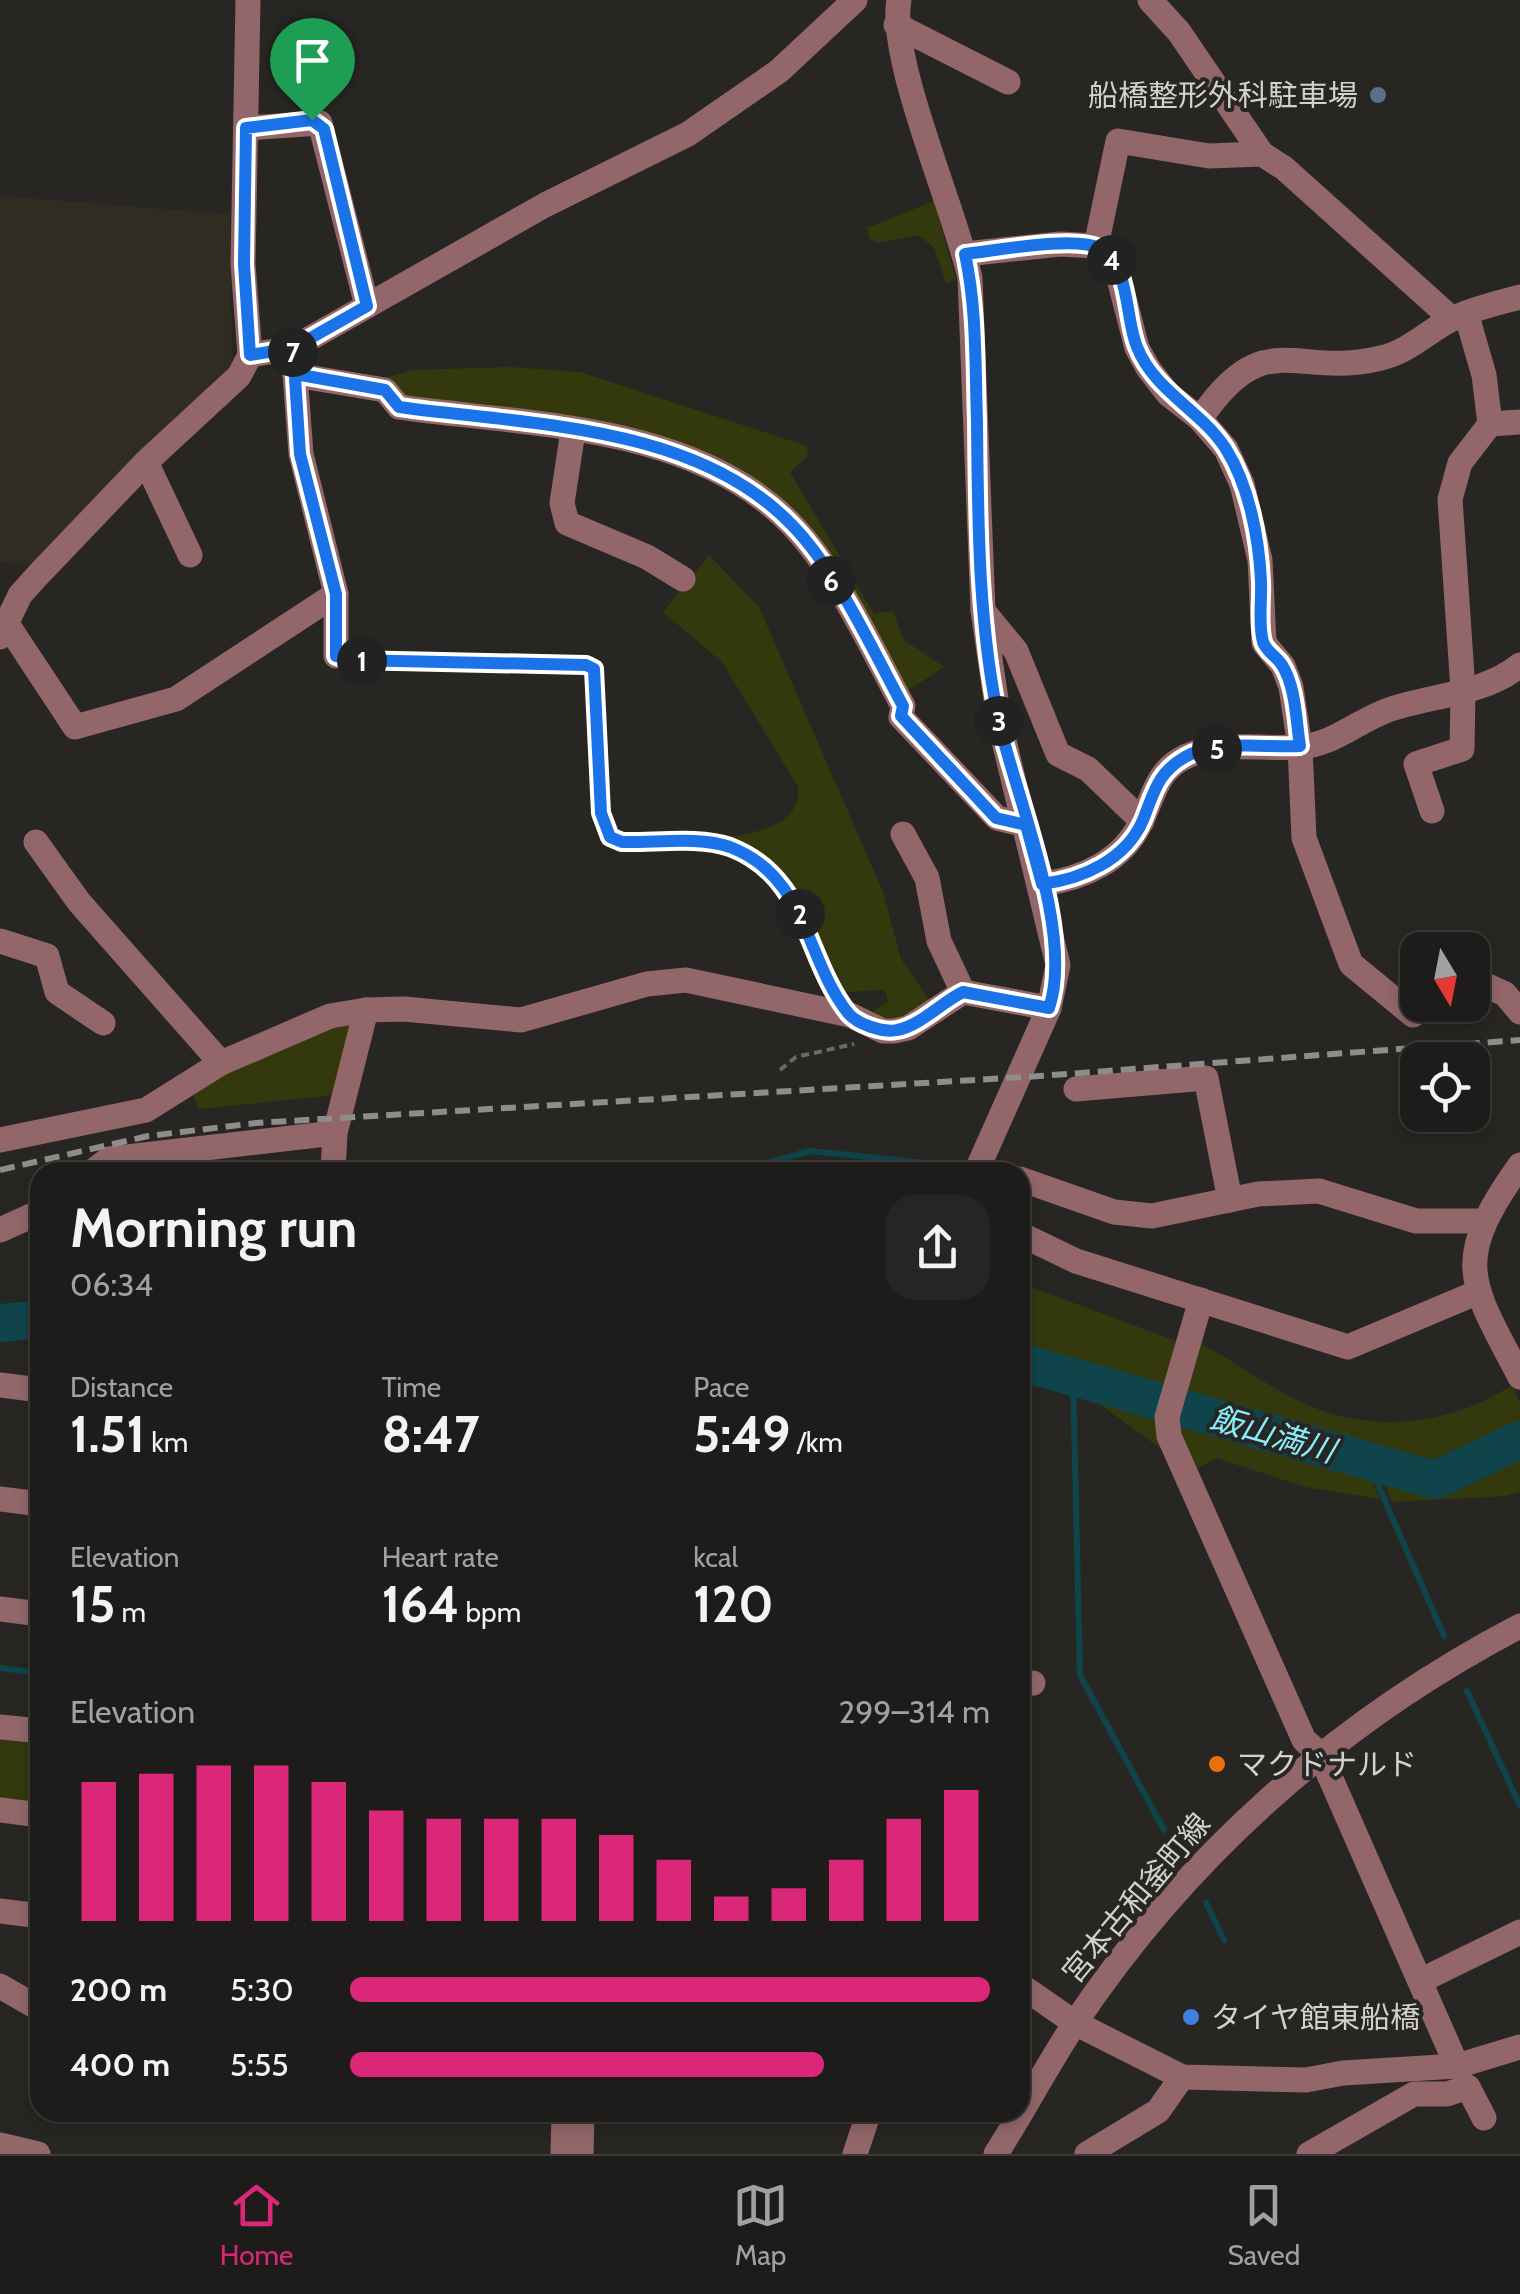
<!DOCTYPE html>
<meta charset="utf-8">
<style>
:root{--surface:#1e1c1a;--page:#262523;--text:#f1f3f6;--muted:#a1a1a2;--line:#3c3a39;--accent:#db2777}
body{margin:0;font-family:Cabin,"Noto Sans JP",sans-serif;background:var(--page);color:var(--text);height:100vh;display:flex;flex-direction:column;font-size:38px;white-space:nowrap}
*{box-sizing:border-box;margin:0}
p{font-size:32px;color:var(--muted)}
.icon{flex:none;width:55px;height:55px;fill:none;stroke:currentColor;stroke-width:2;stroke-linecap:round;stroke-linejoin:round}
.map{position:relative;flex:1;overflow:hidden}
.details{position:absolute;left:30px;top:1162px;width:1000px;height:960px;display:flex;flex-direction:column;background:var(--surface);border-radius:30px;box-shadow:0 5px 15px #0003,0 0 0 2px var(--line)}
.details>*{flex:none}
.needle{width:65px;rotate:170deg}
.tools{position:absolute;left:1400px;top:932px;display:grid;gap:20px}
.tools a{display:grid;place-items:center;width:90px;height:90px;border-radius:20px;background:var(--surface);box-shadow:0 5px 15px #0003,0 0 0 2px var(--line);font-size:50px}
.pin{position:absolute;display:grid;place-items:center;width:85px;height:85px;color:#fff;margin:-102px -42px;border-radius:50% 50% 50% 0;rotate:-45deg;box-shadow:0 0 10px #0007}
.pin .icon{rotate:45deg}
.km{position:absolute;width:50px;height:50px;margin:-25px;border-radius:50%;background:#222;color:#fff;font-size:28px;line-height:50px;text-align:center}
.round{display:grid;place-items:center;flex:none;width:105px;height:105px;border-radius:30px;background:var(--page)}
.summary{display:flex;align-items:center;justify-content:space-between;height:170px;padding:0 40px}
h1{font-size:55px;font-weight:700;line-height:75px}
.figures{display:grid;grid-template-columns:repeat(3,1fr);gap:15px;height:170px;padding:10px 40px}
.figures div{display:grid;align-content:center}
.figures b{font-size:50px;font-weight:700}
.figures small{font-size:28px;font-weight:400}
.figures p{font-size:28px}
.chart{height:280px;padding:20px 40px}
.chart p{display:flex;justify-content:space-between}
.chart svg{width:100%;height:180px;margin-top:10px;stroke:var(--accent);stroke-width:6}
ul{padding:0 40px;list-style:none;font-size:32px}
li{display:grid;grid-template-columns:160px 120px 1fr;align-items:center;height:75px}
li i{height:25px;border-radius:12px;background:var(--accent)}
.menu{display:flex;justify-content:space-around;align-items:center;height:140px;border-top:2px solid var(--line);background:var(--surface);font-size:28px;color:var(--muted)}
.menu a{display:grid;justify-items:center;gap:5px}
.menu .current{color:var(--accent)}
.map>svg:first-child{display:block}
</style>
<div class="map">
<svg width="1520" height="2154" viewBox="0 0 1520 2154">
<rect width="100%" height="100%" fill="#282622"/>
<polygon fill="#302c22" points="0,196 230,214 232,364 28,566 0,561"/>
<g fill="#33390d">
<polygon points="934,201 956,280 946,283 934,247 918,235 879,243 870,239 867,228"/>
<polygon points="511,367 580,372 807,446 808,456 790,472 874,614 893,611 904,640 944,667 904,693 875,640 740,475 403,400 385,378 413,370"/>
<path d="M709 555 759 607 883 892 901 959 932 1004 902 1022 863 1017 888 1002 885 990 845 992C799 918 805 880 718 839 749 833 802 829 798 787L722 662 663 612Z"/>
<polygon points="351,1017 337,1095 198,1109 192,1090 227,1068"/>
<polygon points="1020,1283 1176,1341 1164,1391 1020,1347"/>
<path d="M1196 1341C1233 1360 1266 1386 1304 1403 1371 1435 1452 1425 1512 1385L1520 1403V1428L1434 1468 1181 1397Z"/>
<polygon points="1086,1394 1158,1416 1168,1454"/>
<polygon points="1173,1420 1369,1475 1380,1499 1305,1487 1217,1458 1193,1470"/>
<polygon points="1520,1454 1520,1492 1505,1496 1392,1502 1381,1477 1436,1491"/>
<polygon points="0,1740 40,1744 40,1805 0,1801"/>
</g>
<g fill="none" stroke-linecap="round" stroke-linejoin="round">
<g stroke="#10444b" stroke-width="6">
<polyline points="750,1172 753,1167 810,1151 955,1166"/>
<polyline points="1073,1378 1080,1675 1164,1830"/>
<polyline points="1368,1462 1444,1636"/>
<polyline points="0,1668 40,1673"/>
<polyline points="1467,1691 1520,1806"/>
<polyline points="1206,1903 1224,1940"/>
</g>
<g stroke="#10444b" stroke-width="38">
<polyline points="0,1323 40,1319"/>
<polyline points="1020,1362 1435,1480 1520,1440"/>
</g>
<g stroke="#6b6965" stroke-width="4" stroke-dasharray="8 5" stroke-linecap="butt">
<path d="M359 661 586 665 594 669 601 813 610 837 622 842C652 843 686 839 716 844 787 856 807 935 836 989"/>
<polyline points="780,1070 796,1057 854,1044"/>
</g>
<g stroke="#936769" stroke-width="25">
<path d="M899 0C888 60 955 209 970 278L983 611 999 720 1058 965 1049 1008 976 1172"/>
<polyline points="1150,0 1179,32 1262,154 1284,168 1452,319"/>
<polyline points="896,25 1008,82"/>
<polyline points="246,128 320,123 367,306"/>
<polyline points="1096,246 1118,141 1209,156 1262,154"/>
<polyline points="965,254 1060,244 1096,246 1116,267 1137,348 1148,368 1168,394 1200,419 1226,449 1242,484 1260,560 1264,643 1283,666 1291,687 1300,747 1304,838 1351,964 1413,1015 1426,1005"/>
<polyline points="250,355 293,348 545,205 688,134 779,71 855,0"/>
<polyline points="294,361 301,454 336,594 336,656"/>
<path d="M295 375 385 390 399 407C528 425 696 424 792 525 837 572 872 649 903 706L901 717 997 818 1026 825"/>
<path d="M1200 419C1265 323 1294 379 1381 358 1409 352 1429 330 1454 318 1475 308 1498 303 1520 297"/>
<polyline points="1490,424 1520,422"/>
<polyline points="573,431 562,503 567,523 647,557 683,579"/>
<polyline points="146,462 190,555"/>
<polyline points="983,611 1016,651 1058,754 1088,769 1142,821"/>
<polyline points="5,621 75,727 176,699 336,594"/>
<polyline points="0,637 20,595 38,575 146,462 239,376 250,355 243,264 248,0"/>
<polyline points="1432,811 1416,764 1462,749 1463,690 1450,499 1460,463 1490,424 1484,375 1466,313"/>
<polyline points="903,834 927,878 939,941 963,992"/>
<polyline points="36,842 79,902 221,1063"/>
<path d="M1042 884C1082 879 1123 861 1141 822 1154 796 1156 770 1187 756 1223 740 1263 750 1300 747 1336 744 1358 720 1391 709 1433 695 1485 694 1520 665"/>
<polyline points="0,941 47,956 57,992 103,1023"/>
<polyline points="1472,979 1505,994 1520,1012"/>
<polyline points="1076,1089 1206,1078 1230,1200"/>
<polyline points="0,1140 146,1110 221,1063 330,1016 366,1010 404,1009 521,1020 647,984 686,980 850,1015 883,1031 894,1031 908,1028 963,992 1049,1008"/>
<path d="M1520 1165C1451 1262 1469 1280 1520 1377"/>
<polyline points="92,1172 109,1159 335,1133"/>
<polyline points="333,1172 335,1133 366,1010"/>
<polyline points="1020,1179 1114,1212 1152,1216 1258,1194 1319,1191 1416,1221 1485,1221"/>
<polyline points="0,1230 40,1212"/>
<polyline points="1020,1234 1076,1261 1348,1347 1476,1293"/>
<polyline points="1201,1300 1167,1417 1169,1436 1304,1740 1320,1754 1327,1770 1457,2066"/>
<polyline points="0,1385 40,1390"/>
<polyline points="0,1499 40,1504"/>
<polyline points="0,1609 40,1614"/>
<polyline points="1020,1684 1033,1683"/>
<polyline points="0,1727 40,1731"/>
<polyline points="0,1810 40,1815"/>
<polyline points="0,1911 40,1916"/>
<polyline points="1420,1981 1520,1932"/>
<polyline points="1020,1985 1075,2023 1182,2077 1306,2080 1343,2073 1457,2066 1520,2047"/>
<polyline points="0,1986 40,2009"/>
<polyline points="0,2145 38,2154"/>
<polyline points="563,2154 564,2112"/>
<polyline points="581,2154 582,2112"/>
<polyline points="855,2154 869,2112"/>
<path d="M996 2154C1023 2111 1047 2066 1075 2023 1188 1854 1340 1720 1520 1626"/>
<polyline points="1087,2154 1158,2111 1182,2077"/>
<polyline points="1309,2154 1414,2094 1447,2094 1468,2087 1484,2118"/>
</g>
<polyline stroke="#8e8d8a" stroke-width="6" stroke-dasharray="15 8" stroke-linecap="butt" points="0,1170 148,1136 256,1123 1040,1076 1520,1040"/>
</g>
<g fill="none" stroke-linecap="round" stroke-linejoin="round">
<g stroke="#fff" stroke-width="20">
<path id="route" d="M312 120 324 129 367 306 293 348 300 454 336 594V656L351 660 586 665 594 669 601 813 610 837 622 842C655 843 699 836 730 847 808 877 804 957 848 1013 857 1024 883 1033 897 1030 920 1026 942 1002 963 992L1049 1008C1074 935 1018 802 1000 726 978 626 978 523 977 421 975 365 977 309 965 254 995 251 1076 235 1101 249 1130 266 1125 318 1137 347 1155 392 1201 410 1226 449 1249 486 1259 538 1261 581 1262 599 1258 624 1263 642 1266 651 1277 657 1282 665 1296 687 1296 721 1300 746 1264 748 1218 739 1185 757 1157 773 1154 793 1143 820 1126 860 1082 879 1042 884L1026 825 996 818 901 716 903 706C872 649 837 571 792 525 695 424 528 425 399 407L385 390 295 374 293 348 250 355 244 264 246 128 312 120"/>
</g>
<use href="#route" stroke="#1a73e8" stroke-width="12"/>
</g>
<circle fill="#5c6f8a" stroke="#282622" stroke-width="4" cx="1378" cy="95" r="10"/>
<circle fill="#e8710a" stroke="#282622" stroke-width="4" cx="1217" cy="1764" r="10"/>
<circle fill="#3f7fe0" stroke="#282622" stroke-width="4" cx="1191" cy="2017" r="10"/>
<g text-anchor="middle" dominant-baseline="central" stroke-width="8" stroke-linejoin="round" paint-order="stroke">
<g font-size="30" fill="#d2d1ce" stroke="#282622" text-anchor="start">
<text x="1358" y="95" text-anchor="end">船橋整形外科駐車場</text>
<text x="1237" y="1764">マクドナルド</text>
<text x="1211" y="2017">タイヤ館東船橋</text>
</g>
<g font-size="30" fill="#d2d1ce" stroke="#282622">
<text transform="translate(1136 1898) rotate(-50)">宮本古和釜町線</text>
</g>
<g font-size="32" font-style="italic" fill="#87edfc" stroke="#282622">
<text transform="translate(1273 1434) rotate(16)">飯山満川</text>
</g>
</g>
</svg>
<div class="tools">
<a><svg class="needle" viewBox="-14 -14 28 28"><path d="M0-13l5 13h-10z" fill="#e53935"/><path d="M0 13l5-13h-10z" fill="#a1a1a2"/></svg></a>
<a><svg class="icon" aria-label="locate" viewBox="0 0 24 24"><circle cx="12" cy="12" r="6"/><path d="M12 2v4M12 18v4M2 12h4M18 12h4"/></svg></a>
</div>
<div class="pin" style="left:312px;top:120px;background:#1e9e55"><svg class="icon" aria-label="arrive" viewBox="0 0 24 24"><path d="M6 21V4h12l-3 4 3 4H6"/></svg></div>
<b class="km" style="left:362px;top:661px">1</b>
<b class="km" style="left:800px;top:914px">2</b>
<b class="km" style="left:999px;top:721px">3</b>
<b class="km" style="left:1112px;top:260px">4</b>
<b class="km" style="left:1217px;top:749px">5</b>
<b class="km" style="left:831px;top:581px">6</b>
<b class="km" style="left:293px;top:352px">7</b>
<section class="details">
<div class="summary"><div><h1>Morning run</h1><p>06:34</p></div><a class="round"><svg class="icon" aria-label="share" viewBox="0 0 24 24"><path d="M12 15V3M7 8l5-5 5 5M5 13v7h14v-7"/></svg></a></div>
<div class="figures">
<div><p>Distance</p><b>1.51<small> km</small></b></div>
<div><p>Time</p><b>8:47</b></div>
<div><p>Pace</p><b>5:49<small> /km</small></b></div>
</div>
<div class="figures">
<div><p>Elevation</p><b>15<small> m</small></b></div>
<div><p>Heart rate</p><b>164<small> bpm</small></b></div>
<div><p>kcal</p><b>120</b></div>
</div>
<div class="chart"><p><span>Elevation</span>299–314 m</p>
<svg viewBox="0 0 160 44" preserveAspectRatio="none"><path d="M5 44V10M15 44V8M25 44V6M35 44V6M45 44V10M55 44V17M65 44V19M75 44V19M85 44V19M95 44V23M105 44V29M115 44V38M125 44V36M135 44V29M145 44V19M155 44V12"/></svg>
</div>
<ul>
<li><b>200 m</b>5:30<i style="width:100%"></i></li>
<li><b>400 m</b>5:55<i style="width:74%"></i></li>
</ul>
</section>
</div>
<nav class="menu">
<a class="current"><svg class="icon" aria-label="home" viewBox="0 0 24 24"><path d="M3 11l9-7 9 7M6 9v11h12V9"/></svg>Home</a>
<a><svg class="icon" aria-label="map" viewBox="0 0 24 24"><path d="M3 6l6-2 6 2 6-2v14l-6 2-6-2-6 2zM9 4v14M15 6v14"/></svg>Map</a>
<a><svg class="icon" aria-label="saved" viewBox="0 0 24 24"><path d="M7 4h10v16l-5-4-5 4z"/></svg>Saved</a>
</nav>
